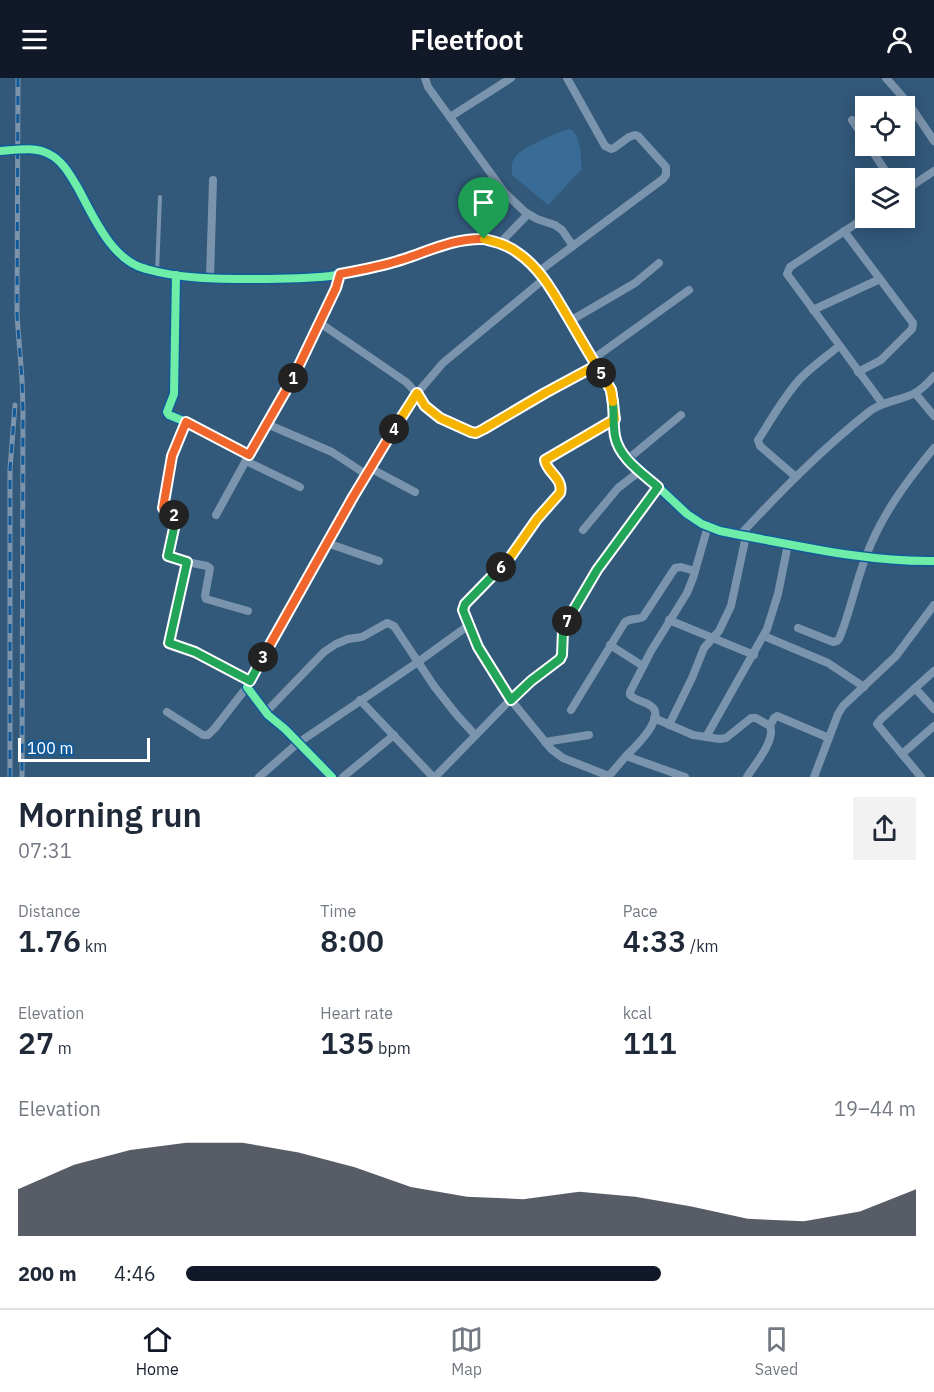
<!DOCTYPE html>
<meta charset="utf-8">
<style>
:root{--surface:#fff;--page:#f2f2f3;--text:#1f2937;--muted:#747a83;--line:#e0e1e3;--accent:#111827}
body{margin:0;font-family:"IBM Plex Sans",sans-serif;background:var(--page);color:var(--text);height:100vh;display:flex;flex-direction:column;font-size:22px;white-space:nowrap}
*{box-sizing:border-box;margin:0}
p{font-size:20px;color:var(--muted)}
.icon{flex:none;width:33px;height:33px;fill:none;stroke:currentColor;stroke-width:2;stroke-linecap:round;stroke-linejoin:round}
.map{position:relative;height:699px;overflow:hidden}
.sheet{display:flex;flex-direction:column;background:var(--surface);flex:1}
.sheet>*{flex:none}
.tools{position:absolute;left:855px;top:18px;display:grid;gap:12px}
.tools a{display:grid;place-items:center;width:60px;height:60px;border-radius:0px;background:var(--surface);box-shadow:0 3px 15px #0003;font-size:30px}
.scale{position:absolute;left:18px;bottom:15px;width:132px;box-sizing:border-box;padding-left:6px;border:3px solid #fff;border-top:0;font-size:16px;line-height:21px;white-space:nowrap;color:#fff;-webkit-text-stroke:4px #135a99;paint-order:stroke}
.pin{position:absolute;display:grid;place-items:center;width:51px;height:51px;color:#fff;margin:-62px -26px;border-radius:50% 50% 50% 0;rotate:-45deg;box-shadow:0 0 6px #0007}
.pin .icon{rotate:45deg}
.km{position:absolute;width:30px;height:30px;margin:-15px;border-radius:50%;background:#222;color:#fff;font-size:16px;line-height:30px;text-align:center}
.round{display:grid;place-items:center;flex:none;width:63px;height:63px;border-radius:0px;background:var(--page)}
.overview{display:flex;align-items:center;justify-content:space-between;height:102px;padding:0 18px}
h1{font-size:33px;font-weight:600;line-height:45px}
.metrics{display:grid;grid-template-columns:repeat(3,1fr);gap:9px;height:102px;padding:6px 18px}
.metrics div{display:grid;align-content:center}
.metrics b{font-size:30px;font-weight:600}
.metrics small{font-size:16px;font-weight:400}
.metrics p{font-size:16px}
.chart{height:168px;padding:12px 18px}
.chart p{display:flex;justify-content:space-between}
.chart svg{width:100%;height:108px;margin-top:6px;fill:var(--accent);opacity:.7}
ul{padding:0 18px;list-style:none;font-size:20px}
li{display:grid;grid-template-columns:96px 72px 1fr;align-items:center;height:45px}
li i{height:15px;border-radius:8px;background:var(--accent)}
header{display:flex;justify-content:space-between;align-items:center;height:78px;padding:0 18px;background:var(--accent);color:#fff;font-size:27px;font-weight:600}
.tabs{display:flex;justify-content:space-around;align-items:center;height:84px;border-top:2px solid var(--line);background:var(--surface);font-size:16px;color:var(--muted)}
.tabs a{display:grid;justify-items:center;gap:3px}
.tabs .selected{color:var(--accent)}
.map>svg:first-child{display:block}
</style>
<header><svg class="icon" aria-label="menu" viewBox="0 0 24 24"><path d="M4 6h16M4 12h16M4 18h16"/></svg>Fleetfoot<svg class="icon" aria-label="person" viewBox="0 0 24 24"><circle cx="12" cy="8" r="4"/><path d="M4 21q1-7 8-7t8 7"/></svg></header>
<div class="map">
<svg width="934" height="699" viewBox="0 0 934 699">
<rect width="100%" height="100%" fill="#32587a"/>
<path fill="#396b97" d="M570 51C582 59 580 77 582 91L548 127 512 97C512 91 511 84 515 79 520 71 559 53 570 51Z"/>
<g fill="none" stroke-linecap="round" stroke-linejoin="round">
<polyline stroke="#7b94ad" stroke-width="4" points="157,194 160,119"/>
<g stroke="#7b94ad" stroke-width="8">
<polyline points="425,0 428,9 505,115 525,134 537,141 555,147 562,152 573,168"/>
<polyline points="886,0 909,26 934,63"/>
<polyline points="450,39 511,0"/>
<polyline points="852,42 866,63"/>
<polyline points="869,68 890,100"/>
<polyline points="904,113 934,93"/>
<polyline points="866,139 790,189 787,196 882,325"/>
<polyline points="844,153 913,245 912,251 881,282 858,294"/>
<polyline points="500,165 528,136"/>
<polyline points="538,194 663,101 666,97 666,89 638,58 635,57 629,59 614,70 611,71 605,68 567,0"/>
<polyline points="176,197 174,316 167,334 169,337 186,344 172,378 163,430 165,433 176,439 168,478 187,484 169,565 195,574 250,603 247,609 268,637 285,651 332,699"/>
<polyline points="210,200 213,102"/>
<polyline points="813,232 880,201"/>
<polyline points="570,243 635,205 659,185"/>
<path d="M320 245 406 304C415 312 417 318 424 327 435 340 455 350 471 354L476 355 484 351 545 315 597 287"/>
<polyline points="593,281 689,212"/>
<polyline points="915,315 934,338"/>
<path d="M615 341 545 382C546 394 563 400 560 415L537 441 511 478 465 526 463 532 464 535 478 569 492 594 511 622 551 671 563 680 609 698 626 678 685 699"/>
<polyline points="186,344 249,377 284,318 336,211 341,196"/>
<polyline points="267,346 332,374 367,397"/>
<polyline points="628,381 681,337"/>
<polyline points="246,383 300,409"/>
<polyline points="370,390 415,414"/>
<path d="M796 399 760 368 758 362C771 342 783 320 799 302 811 289 826 279 839 268"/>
<polyline points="216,437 249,377"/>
<polyline points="583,452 618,410 640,393"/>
<path d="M740 457C781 413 823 370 870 333 884 323 898 323 913 316 921 312 928 305 934 298"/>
<polyline points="327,465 379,483"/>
<polyline points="187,484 207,488 210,490 205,518 206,521 248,533"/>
<polyline points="669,542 754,577"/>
<path d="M798 550 833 564 837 563 839 561C850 535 855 507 865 481 880 439 906 404 934 370"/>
<polyline points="764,558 828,585 864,609"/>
<polyline points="610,567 643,588"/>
<polyline points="250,603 353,419 413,320 443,285 544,201"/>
<polyline points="915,610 934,631"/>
<polyline points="360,622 433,699"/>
<path d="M571 632 625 544C631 540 637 542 643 539L675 490 681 489 695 493"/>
<polyline points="167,634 203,657 208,657 215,650 247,609"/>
<polyline points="266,634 324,574 336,566 348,561 362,559 387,545 394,548 434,608 456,636 475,657"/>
<polyline points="654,640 693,657 720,661 726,660 751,640 756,640 770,648 774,640 777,638 829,660"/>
<polyline points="669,647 692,600 704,570 719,553 731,528 746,458"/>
<polyline points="706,659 767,551 778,516 788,466"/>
<polyline points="545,664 589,657"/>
<polyline points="902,676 934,648"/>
<path d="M626 678C634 670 667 639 651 628 644 623 636 623 630 617V614L651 573 687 515 693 500 708 448"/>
<polyline points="259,699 298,665 418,584 469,547"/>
<polyline points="343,699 394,657"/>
<polyline points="435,699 515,617 531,603 559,581 562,577 563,553 566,543 597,492 658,409"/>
<path d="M747 699C755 686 776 662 770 648"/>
<polyline points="814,699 838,636 843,628 896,578 934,527"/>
<polyline points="921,699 877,646 881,641 934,593"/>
</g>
<path stroke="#7b94ad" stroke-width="9" d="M0 73C15 72 35 68 49 76 63 83 70 97 78 110 93 138 112 183 146 191 180 201 218 201 253 201 279 201 305 201 330 198 354 194 378 189 401 182 442 169 476 147 517 174 539 188 551 213 564 234 578 256 591 278 605 300 608 307 611 314 613 322 617 345 610 355 624 377L687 436 702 446 720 453 740 457C804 469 869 484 934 483"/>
<g stroke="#7c94ab" stroke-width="5">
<g id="rail">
<polyline points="18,0 17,237 22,301 23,333 22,699"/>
<polyline points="10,699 10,391 15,327"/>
</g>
</g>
<use href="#rail" stroke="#135a99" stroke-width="3" stroke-dasharray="9" stroke-linecap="butt"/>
<g stroke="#135a99" stroke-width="11">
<g id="cycleway">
<path d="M0 73C15 72 35 68 49 76 63 83 70 97 78 110 93 138 112 183 146 191 180 201 218 201 253 201 279 201 305 201 330 198 354 194 378 189 401 182 442 169 476 147 517 174 539 188 551 213 564 234 578 256 591 278 605 300 608 307 611 314 613 322 617 345 610 355 624 377L687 436 702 446 720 453 740 457C804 469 869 484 934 483"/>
<polyline points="176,197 174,316 167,334 169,337 186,344 172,378 163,430 165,433 176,439 168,478 187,484 169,565 195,574 250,603 247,609 268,637 285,651 332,699"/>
</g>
</g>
<use href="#cycleway" stroke="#6deda7" stroke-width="8"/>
</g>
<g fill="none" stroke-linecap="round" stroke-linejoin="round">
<g stroke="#fff" stroke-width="12">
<path id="split-1" d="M293 300 336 210 340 196C362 192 383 188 404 181 431 172 455 160 484 161"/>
</g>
<g stroke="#fff" stroke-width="12">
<polyline id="split-2" points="174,437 165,433 163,430 172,378 186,344 249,377 293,300"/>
</g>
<g stroke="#fff" stroke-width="12">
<polyline id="split-3" points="174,437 176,441 168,478 187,484 169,565 195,574 250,603 263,579"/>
</g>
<g stroke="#fff" stroke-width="12">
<polyline id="split-4" points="263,579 353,419 394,351"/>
</g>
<g stroke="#fff" stroke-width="12">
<polyline id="split-5" points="394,351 417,315 425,328 440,340 471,354 476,355 484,351 545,315 597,287 601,295"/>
</g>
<g stroke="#fff" stroke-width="12">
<path id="split-6" d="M501 489 511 478 537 441 560 415C564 400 546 394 545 382L615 341 611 312 601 295"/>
</g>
<g stroke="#fff" stroke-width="12">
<polyline id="split-7" points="501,489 465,526 463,532 478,569 511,622 531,603 560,581 562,577 563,553 567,543"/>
</g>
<g stroke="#fff" stroke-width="12">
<path id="split-8" d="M567 543 597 492 658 409C642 395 619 380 615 358 613 347 614 335 613 324"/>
</g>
<g stroke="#fff" stroke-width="12">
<path id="split-9" d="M484 161C496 164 508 167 518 175 540 190 553 214 566 236 579 258 591 279 604 300L611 312 613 324"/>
</g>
<use href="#split-1" stroke="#f0652b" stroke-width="8"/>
<use href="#split-2" stroke="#f0652b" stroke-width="8"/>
<use href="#split-3" stroke="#22a559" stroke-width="8"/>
<use href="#split-4" stroke="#f0652b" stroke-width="8"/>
<use href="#split-5" stroke="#f5b400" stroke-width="8"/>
<use href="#split-6" stroke="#f5b400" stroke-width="8"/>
<use href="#split-7" stroke="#22a559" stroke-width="8"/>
<use href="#split-8" stroke="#22a559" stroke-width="8"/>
<use href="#split-9" stroke="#f5b400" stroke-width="8"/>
</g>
</svg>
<div class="tools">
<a><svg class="icon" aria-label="locate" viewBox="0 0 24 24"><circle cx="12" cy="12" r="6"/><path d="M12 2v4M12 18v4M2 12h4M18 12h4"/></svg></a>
<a><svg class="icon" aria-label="layers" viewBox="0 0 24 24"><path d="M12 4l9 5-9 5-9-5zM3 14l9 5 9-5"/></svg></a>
</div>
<div class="scale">100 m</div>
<div class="pin" style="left:484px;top:161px;background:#1e9e55"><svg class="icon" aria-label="arrive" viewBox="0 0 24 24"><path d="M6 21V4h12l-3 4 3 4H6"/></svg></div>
<b class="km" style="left:293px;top:300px">1</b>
<b class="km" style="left:174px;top:437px">2</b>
<b class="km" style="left:263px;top:579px">3</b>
<b class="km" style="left:394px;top:351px">4</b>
<b class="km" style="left:601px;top:295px">5</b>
<b class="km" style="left:501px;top:489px">6</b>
<b class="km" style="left:567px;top:543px">7</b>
</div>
<section class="sheet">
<div class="overview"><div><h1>Morning run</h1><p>07:31</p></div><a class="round"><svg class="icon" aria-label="share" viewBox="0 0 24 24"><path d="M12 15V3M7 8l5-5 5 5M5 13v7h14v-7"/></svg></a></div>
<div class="metrics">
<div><p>Distance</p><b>1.76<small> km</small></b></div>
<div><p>Time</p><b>8:00</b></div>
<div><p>Pace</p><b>4:33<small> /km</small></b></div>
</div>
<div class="metrics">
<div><p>Elevation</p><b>27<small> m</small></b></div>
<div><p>Heart rate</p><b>135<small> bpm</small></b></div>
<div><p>kcal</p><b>111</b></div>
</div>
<div class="chart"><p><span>Elevation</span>19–44 m</p>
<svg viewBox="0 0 160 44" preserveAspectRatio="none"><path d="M0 44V25L10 15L20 9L30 6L40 6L50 10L60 16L70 24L80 28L90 29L100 26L110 28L120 32L130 37L140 38L150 34L160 25V44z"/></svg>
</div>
<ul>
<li><b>200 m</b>4:46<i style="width:65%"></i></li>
</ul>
</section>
<nav class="tabs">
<a class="selected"><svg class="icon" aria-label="home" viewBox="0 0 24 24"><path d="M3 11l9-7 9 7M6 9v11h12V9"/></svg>Home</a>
<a><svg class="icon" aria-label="map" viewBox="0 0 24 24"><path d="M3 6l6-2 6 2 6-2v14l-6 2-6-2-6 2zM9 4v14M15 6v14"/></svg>Map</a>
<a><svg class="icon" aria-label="saved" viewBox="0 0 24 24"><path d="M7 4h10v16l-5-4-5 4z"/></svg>Saved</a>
</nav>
